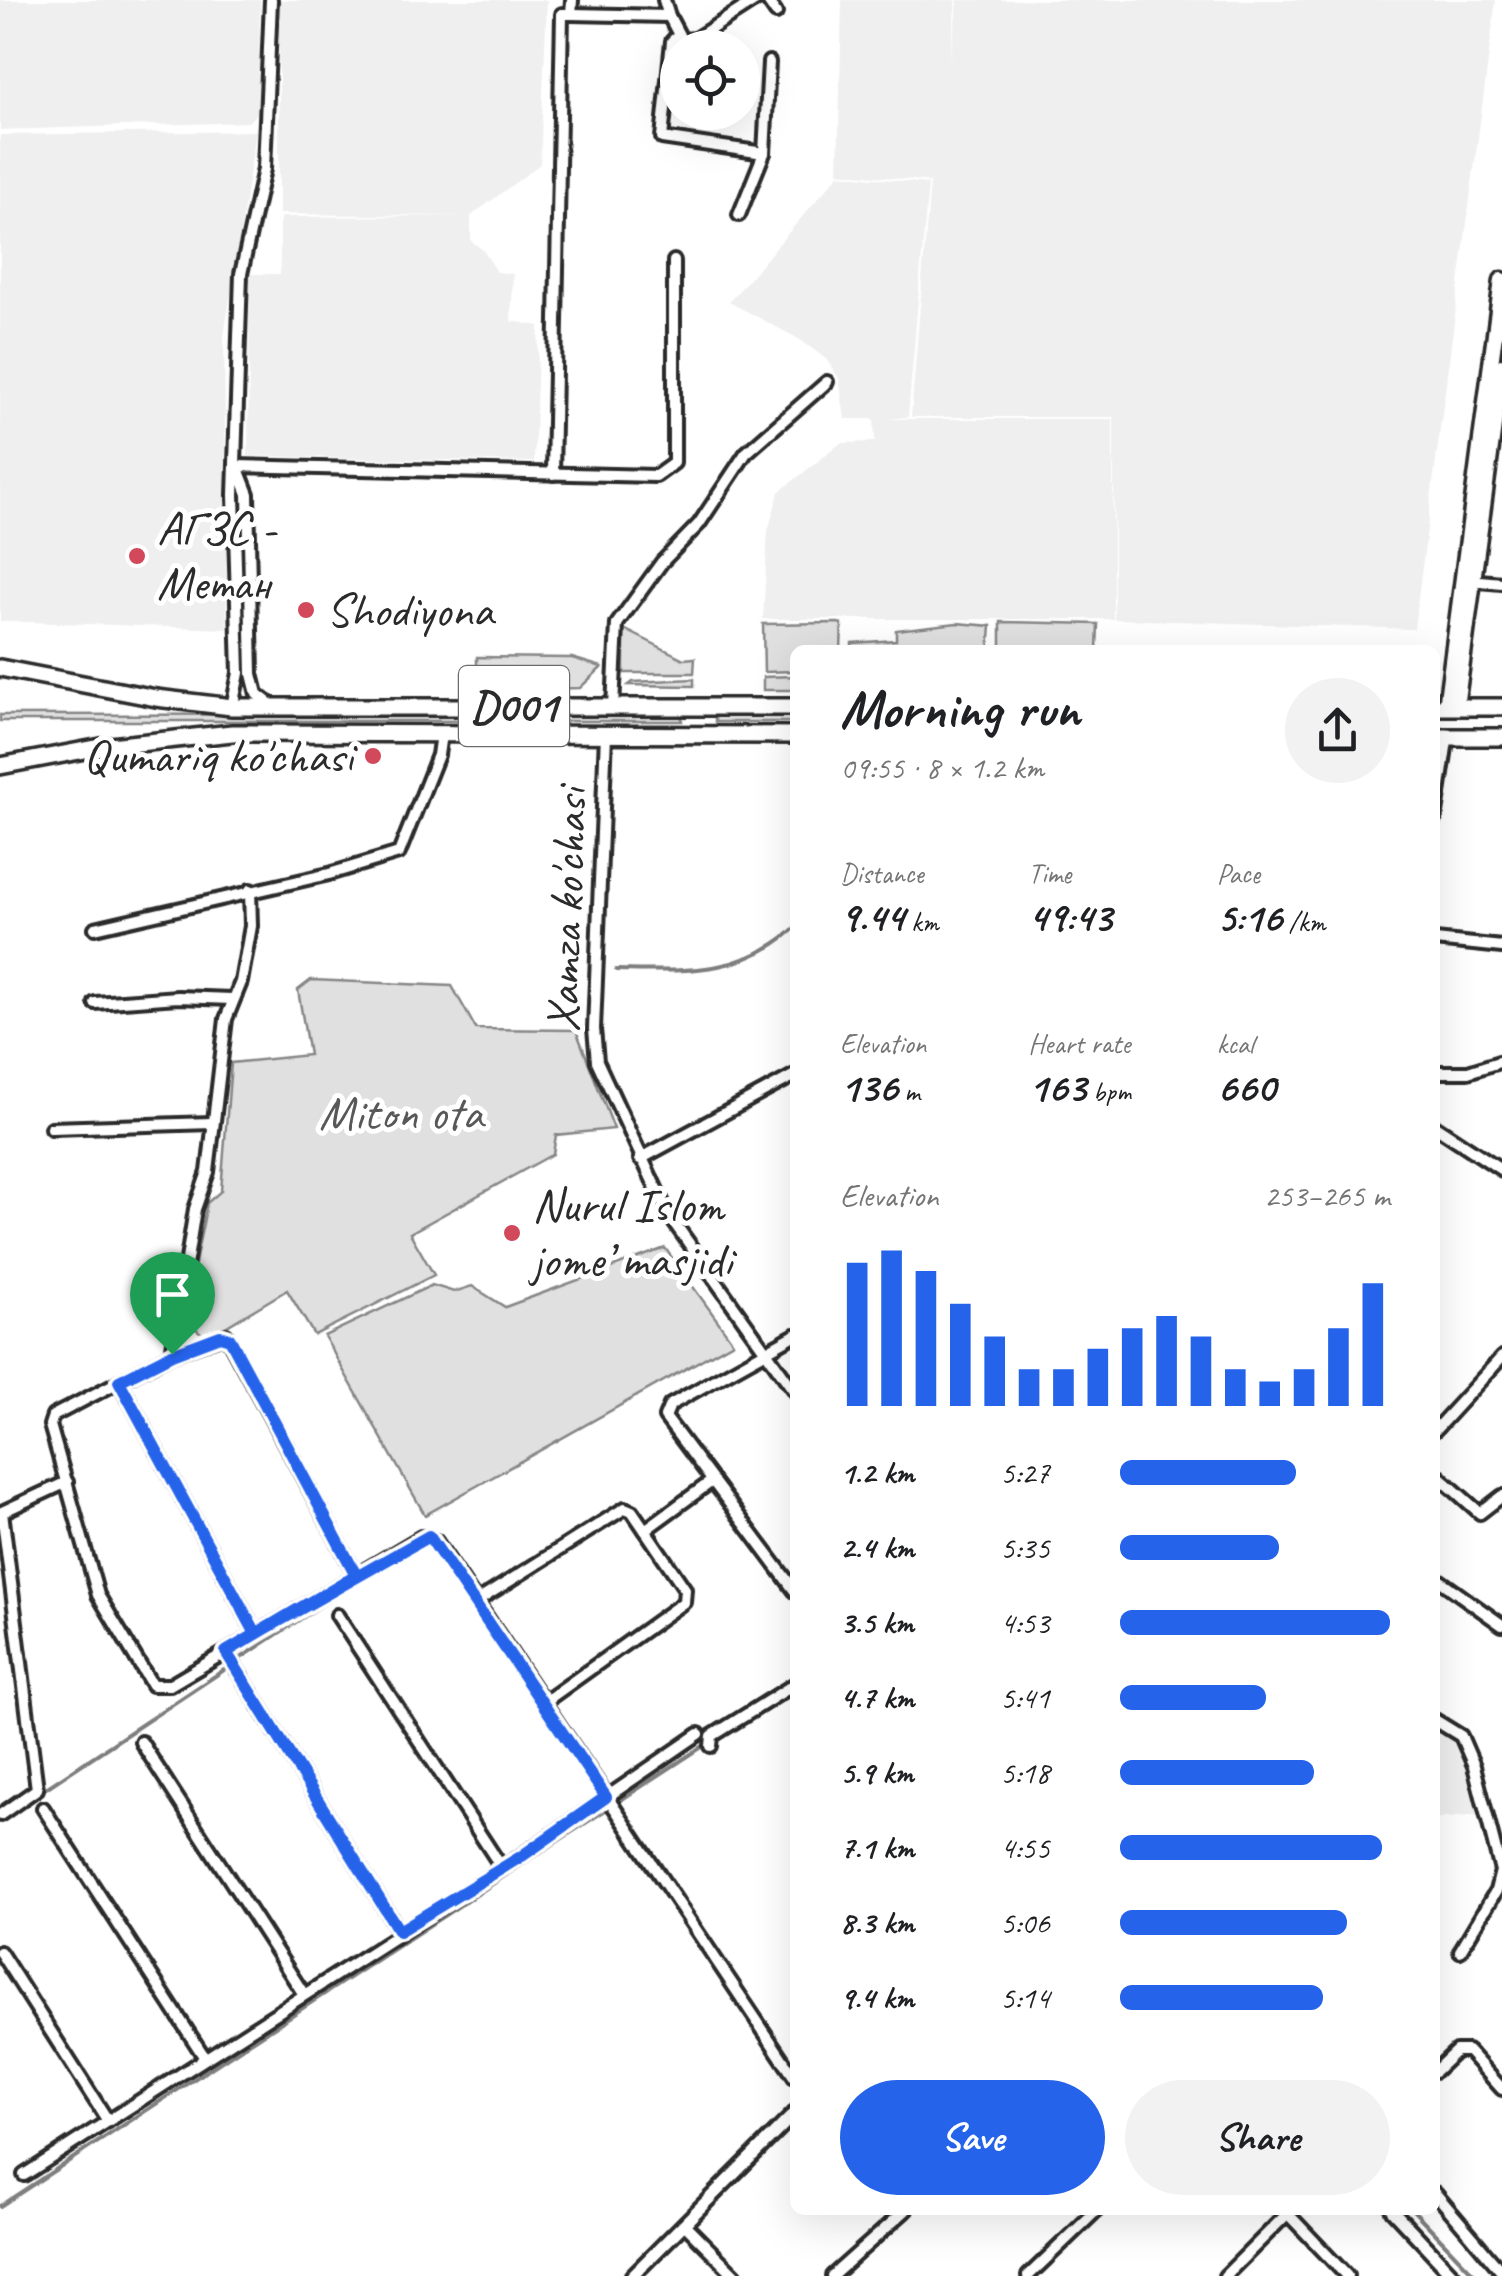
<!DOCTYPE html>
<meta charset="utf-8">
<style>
:root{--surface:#fff;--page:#f2f2f2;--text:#202124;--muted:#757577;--accent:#2563eb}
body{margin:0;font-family:Caveat,sans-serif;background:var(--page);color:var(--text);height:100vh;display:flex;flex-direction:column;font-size:38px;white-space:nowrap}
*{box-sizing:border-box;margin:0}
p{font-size:32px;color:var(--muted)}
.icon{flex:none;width:55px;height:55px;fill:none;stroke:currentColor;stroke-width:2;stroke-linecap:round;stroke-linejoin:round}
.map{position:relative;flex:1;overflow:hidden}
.side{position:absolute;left:790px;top:645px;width:650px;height:1570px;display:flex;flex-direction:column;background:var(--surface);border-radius:15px;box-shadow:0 10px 40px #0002}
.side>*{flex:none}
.buttons{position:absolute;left:660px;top:30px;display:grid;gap:20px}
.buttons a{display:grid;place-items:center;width:100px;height:100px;border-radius:50%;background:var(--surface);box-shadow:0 10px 40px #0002;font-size:50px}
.pin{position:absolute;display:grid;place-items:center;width:85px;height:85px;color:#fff;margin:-102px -42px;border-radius:50% 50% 50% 0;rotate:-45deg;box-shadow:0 0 10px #0007}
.pin .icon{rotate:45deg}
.round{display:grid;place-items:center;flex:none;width:105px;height:105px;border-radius:52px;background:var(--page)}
.head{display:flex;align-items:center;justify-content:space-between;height:170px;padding:0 50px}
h1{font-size:55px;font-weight:700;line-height:75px}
.metrics{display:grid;grid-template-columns:repeat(3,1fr);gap:15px;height:170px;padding:10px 50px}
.metrics div{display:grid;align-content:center}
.metrics b{font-size:42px;font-weight:700}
.metrics small{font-size:28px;font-weight:400}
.metrics p{font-size:28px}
.chart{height:280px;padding:20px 50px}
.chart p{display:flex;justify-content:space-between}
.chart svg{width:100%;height:180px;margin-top:10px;stroke:var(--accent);stroke-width:6}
.cta{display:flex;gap:20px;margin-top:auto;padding:20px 50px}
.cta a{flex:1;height:115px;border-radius:60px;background:var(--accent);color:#fff;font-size:40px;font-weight:700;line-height:115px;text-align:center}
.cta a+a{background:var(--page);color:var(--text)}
ul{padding:0 50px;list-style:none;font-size:32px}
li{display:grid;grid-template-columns:160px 120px 1fr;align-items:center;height:75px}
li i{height:25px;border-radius:12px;background:var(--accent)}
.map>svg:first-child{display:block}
</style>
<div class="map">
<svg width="1502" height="2276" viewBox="0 0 1502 2276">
<rect width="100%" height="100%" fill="#fff"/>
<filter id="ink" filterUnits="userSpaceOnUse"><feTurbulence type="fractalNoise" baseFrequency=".01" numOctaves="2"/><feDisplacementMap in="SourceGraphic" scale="20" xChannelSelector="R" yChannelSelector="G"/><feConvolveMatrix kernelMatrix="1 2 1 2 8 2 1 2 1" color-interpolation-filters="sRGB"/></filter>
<g filter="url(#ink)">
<g fill="#efefef">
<polygon points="0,0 260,0 258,112 248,122 0,130"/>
<polygon points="279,0 547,0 540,164 471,216 471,241 483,250 497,272 513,274 511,321 539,326 534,462 248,456 250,274 280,274 280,217 470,216 279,214"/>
<polygon points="842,0 956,0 949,67 958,0 1496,0 1414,629 1114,619 1114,417 911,417 930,182 838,172"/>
<polygon points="256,131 224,336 227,629 0,621 0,135"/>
<polygon points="839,174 928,184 908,417 888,419 1113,419 1113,619 763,619 768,531 779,492 841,443 875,442 874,419 845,419 839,378 826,359 799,339 729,302"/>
<polygon points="1435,1726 1462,1747 1480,1815 1435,1819"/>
</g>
<g fill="#e0e0e0" stroke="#868686" stroke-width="2.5">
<polygon points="1001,622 1098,624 1097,650 1001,650"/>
<polygon points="838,623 842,624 841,650 795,650 795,671 764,672 763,624"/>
<polygon points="957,623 991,626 989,650 852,650 852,643 896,640 896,630"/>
<polygon points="624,629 684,659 695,658 694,673 624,673"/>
<polygon points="477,657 572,658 602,667 580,688 491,690 477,688"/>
<polygon points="795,676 795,690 763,690 763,677"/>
<polygon points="694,679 694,686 629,685 633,682"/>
<polygon points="715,713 795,714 795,722 715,722"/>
<polygon points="682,714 682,721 0,721 0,715"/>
<polygon points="311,980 452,986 476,1029 576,1030 614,1129 556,1135 553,1154 410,1233 434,1275 314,1335 287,1290 207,1338 184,1319 207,1203 221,1191 231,1063 309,1055 298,990"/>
<polygon points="665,1248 733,1342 425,1515 324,1336 432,1285 454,1292 472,1286 505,1307"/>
</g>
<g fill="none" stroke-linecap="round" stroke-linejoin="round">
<g stroke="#7e7e7e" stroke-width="4">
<path d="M616 970C683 971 742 976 795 928"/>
<polyline points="238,1660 340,1593"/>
<polyline points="40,1792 224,1670"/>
<polyline points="0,2206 708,1743"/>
<polyline points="1413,2210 1476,2276"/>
</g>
<g stroke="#2b2b2b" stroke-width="18">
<g id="minor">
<polyline points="767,0 776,13"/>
<polyline points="571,14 669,16 664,0"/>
<polyline points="669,16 679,35 672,41 662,138 764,153"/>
<polyline points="673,41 695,39 756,0"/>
<polyline points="739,215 764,153 769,62"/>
<polyline points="237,466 656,476 674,463 674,261"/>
<polyline points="239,471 248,494 252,674 257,694 271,705"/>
<polyline points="553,474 562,14 571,14 572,0"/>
<polyline points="1468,580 1502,583"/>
<polyline points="232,707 239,673 234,495 241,274 264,169 271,0"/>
<polyline points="613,707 617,624 662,562 699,524 746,453 827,382"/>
<polyline points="606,734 594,1029 597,1061 668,1214 795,1392"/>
<polyline points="95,928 329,874 399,853 438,755 441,734"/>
<polyline points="1435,940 1502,947"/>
<polyline points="95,1003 178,997 232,999"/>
<polyline points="1435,1072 1468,1072 1502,1061"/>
<polyline points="1435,1126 1502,1170"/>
<polyline points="51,1128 212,1123"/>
<polyline points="640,1159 795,1075"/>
<polyline points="795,1335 670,1405 665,1417 795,1591"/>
<polyline points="172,1354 195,1209 208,1172 226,1019 241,982 251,926 250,890"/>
<polyline points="119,1381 256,1634"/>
<polyline points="1435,1430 1502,1357"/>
<polyline points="1435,1473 1480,1513 1502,1496"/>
<polyline points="645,1530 712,1481"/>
<polyline points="356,1575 226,1335 172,1354 53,1416 50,1425 98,1595 152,1685 170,1685 421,1537 436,1541 795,2078"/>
<polyline points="1435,1577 1502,1625"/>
<polyline points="476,1602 625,1508 632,1511 685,1589 684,1602 543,1703"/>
<polyline points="337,1615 502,1868"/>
<polyline points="226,1652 399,1931"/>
<polyline points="1435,1720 1461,1736 1474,1766 1501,1871 1496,1891 1460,1951"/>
<polyline points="141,1742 303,1993"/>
<polyline points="711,1746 712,1736 795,1684"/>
<polyline points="43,1808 205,2058"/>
<polyline points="0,1815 37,1789 2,1512 67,1482"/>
<polyline points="0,1952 108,2121"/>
<polyline points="1435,2071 1456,2051 1468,2051 1502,2089"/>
<polyline points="24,2175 521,1856 699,1734"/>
<polyline points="1435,2193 1502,2272"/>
<polyline points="1288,2214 1347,2276"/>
<polyline points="685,2225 736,2276"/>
<polyline points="832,2276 906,2210"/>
<polyline points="1028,2276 1097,2210"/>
<polyline points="1225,2276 1291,2210"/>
</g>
</g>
<g stroke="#2b2b2b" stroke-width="19">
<g id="tertiary">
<polyline points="1435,817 1447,737"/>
<polyline points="1392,2210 1454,2276"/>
<polyline points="632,2276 795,2113"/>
</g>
</g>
<g stroke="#2b2b2b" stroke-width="21">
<g id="secondary">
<polyline points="1446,707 1502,280"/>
<polyline points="1456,707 1502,366"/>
</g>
</g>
<g stroke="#2b2b2b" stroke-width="22">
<g id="trunk">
<polyline points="0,668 156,698 232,707 795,707"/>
<polyline points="1435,707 1502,707"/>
<polyline points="1435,737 1502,737"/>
<polyline points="0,766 101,747 232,733 795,735"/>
</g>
</g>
<use href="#minor" stroke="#fff" stroke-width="10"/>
<use href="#tertiary" stroke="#fff" stroke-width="11"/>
<use href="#secondary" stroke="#fff" stroke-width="14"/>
<use href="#trunk" stroke="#fff" stroke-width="15"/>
</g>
</g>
<g fill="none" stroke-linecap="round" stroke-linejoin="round" filter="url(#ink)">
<g stroke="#fff" stroke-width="20">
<polyline id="route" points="172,1354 119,1381 256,1634 429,1536 606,1797 522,1856 399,1931 226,1652 356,1575 230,1339 220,1336 172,1354"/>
</g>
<use href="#route" stroke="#2563eb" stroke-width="12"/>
</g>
<g fill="#d1495b" stroke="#fff" stroke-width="4">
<circle cx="137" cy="556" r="10"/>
<circle cx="306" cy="610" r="10"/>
<circle cx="373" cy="756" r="10"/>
<circle cx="512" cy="1233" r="10"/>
</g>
<g text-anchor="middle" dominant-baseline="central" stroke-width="10" stroke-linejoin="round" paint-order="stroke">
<rect fill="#fff" stroke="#6b6b6b" stroke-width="2.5" x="459" y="666" width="110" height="80" rx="8"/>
<g font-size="45" font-weight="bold" fill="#2b2b2b">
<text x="514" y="706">D001</text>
</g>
<g font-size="48" fill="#2b2b2b" stroke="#fff" text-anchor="start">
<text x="157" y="528">АГЗС -<tspan x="157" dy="55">Метан</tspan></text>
<text x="326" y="610">Shodiyona</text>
<text x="353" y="756" text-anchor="end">Qumariq ko'chasi</text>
<text x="532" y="1205">Nurul Islom<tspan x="532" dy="55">jome’ masjidi</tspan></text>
</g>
<g font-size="48" fill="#2b2b2b" stroke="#fff">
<text transform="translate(566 910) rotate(-88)">Xamza ko'chasi</text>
</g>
<g font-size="48" fill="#585858" stroke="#fff">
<text x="401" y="1113">Miton ota</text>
</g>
</g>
</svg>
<div class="buttons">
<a><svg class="icon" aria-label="locate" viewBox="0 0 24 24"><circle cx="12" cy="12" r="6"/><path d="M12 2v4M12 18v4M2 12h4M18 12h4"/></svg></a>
</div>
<div class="pin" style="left:172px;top:1354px;background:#1e9e55"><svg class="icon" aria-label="arrive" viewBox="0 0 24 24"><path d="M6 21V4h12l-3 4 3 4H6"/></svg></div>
<section class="side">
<div class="head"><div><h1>Morning run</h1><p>09:55 · 8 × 1.2 km</p></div><a class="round"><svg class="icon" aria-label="share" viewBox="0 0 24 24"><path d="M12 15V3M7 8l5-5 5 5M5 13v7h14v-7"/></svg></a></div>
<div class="metrics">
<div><p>Distance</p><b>9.44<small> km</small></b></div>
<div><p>Time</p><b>49:43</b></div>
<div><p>Pace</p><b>5:16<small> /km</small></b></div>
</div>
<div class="metrics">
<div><p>Elevation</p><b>136<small> m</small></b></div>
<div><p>Heart rate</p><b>163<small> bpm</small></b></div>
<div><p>kcal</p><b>660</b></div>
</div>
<div class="chart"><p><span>Elevation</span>253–265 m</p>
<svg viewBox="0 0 160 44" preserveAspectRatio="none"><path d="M5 44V9M15 44V6M25 44V11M35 44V19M45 44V27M55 44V35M65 44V35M75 44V30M85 44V25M95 44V22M105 44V27M115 44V35M125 44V38M135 44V35M145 44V25M155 44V14"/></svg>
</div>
<ul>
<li><b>1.2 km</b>5:27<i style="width:65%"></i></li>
<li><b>2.4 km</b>5:35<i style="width:59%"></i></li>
<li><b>3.5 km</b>4:53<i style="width:100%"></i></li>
<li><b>4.7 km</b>5:41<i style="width:54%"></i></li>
<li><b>5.9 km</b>5:18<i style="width:72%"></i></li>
<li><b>7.1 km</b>4:55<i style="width:97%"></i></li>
<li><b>8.3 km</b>5:06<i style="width:84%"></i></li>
<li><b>9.4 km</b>5:14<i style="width:75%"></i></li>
</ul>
<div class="cta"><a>Save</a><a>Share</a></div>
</section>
</div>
